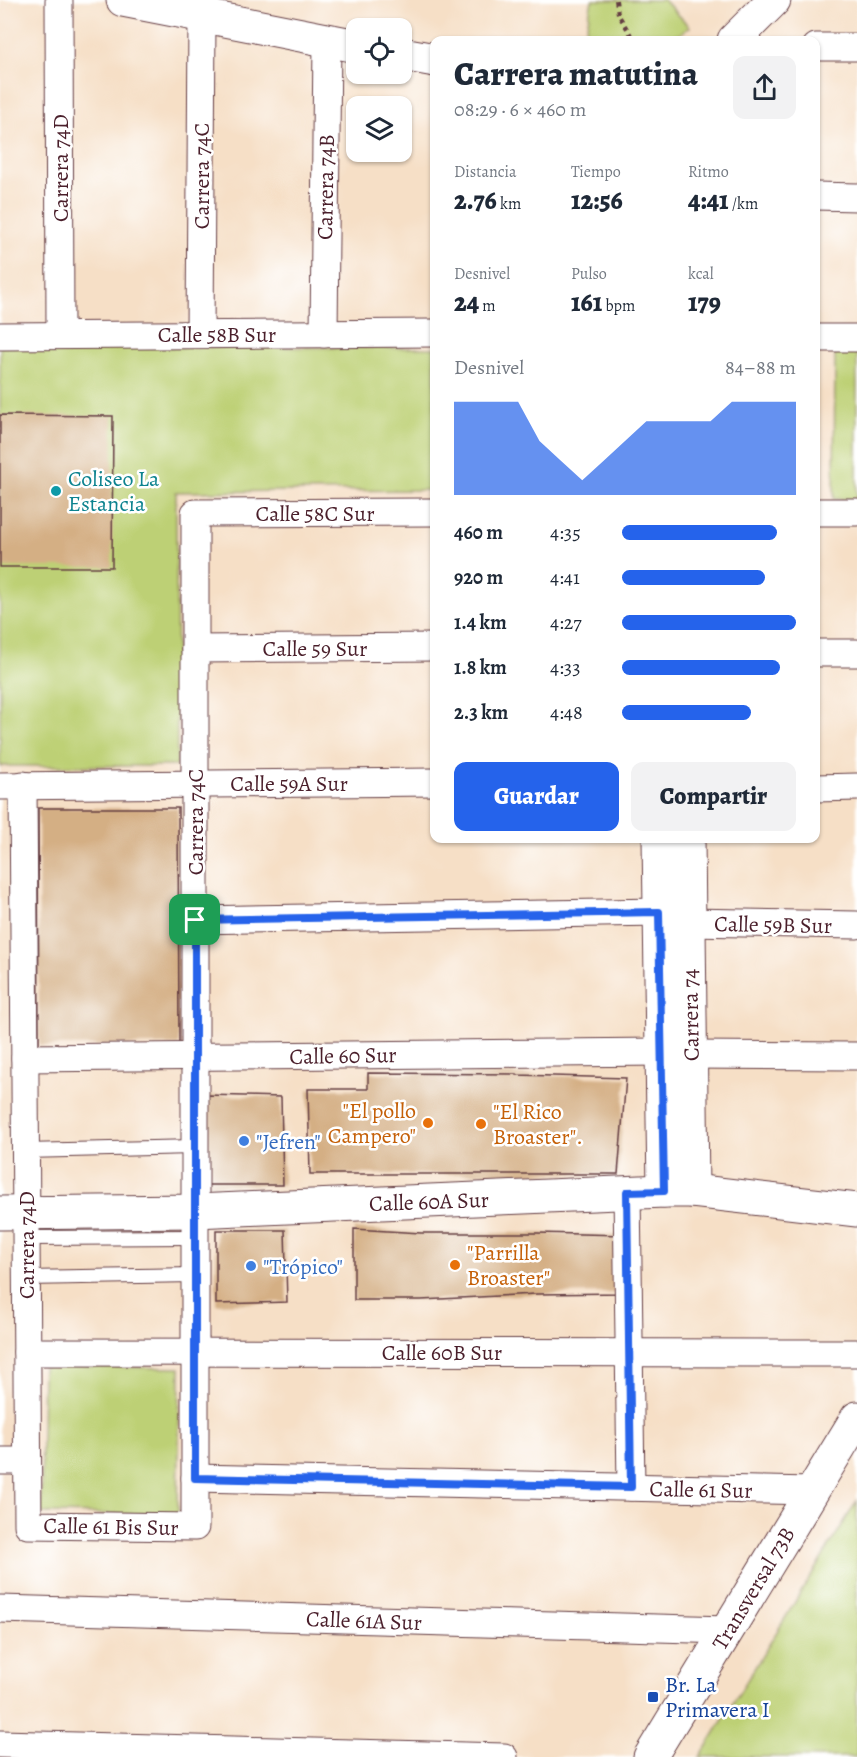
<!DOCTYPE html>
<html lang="es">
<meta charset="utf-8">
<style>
body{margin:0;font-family:Alegreya,serif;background:#f2f2f3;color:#1f2937;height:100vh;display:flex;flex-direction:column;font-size:22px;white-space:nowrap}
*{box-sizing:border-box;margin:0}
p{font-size:20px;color:#747a83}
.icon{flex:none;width:33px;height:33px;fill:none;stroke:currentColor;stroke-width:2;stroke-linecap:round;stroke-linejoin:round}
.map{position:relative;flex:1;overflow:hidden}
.sheet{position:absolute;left:430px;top:36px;width:390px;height:807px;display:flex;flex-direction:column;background:#fff;border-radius:12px;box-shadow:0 2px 4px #0004}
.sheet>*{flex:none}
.tools{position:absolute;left:346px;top:18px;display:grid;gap:12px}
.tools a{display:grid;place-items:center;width:66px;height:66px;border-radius:12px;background:#fff;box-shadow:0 2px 4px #0004;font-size:30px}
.pin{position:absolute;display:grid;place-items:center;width:51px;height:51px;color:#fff;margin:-26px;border-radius:12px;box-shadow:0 3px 9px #0006}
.round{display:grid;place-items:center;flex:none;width:63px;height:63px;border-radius:12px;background:#f2f2f3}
.summary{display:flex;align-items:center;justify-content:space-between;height:102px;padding:0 24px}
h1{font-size:33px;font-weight:800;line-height:45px}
.stats{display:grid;grid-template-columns:repeat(3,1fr);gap:9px;height:102px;padding:6px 24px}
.stats div{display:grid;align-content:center}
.stats b{font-size:26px;font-weight:800}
.stats small{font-size:16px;font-weight:400}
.stats p{font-size:16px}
.chart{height:168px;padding:12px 24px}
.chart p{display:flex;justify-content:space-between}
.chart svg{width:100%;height:108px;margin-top:6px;fill:#2563eb;opacity:.7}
.primary-button{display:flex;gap:12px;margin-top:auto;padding:12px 24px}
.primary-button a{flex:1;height:69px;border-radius:12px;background:#2563eb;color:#fff;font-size:24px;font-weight:800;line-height:69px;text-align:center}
.primary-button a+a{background:#f2f2f3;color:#1f2937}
ul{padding:0 24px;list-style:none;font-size:20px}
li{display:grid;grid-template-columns:96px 72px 1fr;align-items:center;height:45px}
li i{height:15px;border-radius:8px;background:#2563eb}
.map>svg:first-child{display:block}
</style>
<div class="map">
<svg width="857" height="1757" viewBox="0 0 857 1757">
<rect width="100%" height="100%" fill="#fff"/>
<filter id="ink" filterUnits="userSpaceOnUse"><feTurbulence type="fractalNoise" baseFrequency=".0167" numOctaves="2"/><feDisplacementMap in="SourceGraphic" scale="12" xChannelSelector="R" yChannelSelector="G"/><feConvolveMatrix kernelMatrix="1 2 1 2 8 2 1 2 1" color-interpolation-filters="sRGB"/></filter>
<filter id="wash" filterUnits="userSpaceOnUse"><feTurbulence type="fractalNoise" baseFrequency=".008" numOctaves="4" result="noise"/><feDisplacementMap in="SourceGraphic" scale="24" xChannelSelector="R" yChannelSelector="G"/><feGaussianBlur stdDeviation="1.35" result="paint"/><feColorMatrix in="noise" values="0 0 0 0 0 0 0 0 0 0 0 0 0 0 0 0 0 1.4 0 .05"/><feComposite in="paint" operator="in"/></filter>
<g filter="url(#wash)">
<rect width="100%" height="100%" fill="#f6dfc6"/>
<g fill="#bdd074" stroke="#847850" stroke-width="1.5">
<polygon points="592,0 664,0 690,27 671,40 584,40"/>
<polygon points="0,346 435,348 435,490 176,492 177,766 0,766"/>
<polygon points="835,351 857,351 857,499 834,499"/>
<polygon points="43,1366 180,1368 178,1515 41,1513"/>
<polygon points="857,1501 857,1757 700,1757"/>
</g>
<g id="blocks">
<g fill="#d4af84">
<polygon points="0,415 113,416 112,567 0,567"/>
<polygon points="38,808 178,808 179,1045 39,1046"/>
<polygon points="368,1073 517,1074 517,1075 626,1078 618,1174 310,1174 308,1089 368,1089"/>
<polygon points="207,1095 281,1097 283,1185 205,1185"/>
<polygon points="354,1229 421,1233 537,1233 625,1235 626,1293 536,1294 421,1300 354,1300"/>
<polygon points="216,1230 285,1230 287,1302 216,1304"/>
</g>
</g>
</g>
<g filter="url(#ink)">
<use href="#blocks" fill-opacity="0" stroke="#643c42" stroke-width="1.5"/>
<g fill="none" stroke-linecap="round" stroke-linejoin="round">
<defs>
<g id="service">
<polyline points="25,1151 195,1147"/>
<polyline points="26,1238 195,1237"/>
<polyline points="26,1278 195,1275"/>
</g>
<g id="minor">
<polyline points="59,0 60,335"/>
<polyline points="816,47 857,47"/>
<polyline points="816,196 857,197"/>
<polyline points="200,334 202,17"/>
<polyline points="324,334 327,41"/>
<polyline points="0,336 435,333"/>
<polyline points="816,338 857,338"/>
<polyline points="816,512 857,512"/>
<polyline points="195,649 435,647"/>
<polyline points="816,653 857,653"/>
<polyline points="23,785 28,1525 195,1527 195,513 435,512"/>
<polyline points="0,786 435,782"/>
<polyline points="816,788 857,787"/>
<polyline points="195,920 659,912"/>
<polyline points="689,922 857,925"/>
<polyline points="691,1055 857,1056"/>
<polyline points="25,1058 661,1052"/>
<polyline points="627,1192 631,1487"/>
<polyline points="27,1352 857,1353"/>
<polyline points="0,1461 27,1461"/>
<polyline points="195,1478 812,1491"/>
<polyline points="0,1609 727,1630"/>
<polyline points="0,1744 504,1757"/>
</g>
<g id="tertiary">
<polyline points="123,0 357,46"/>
<polyline points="734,40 774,0"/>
<polyline points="402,54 435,60"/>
<polyline points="659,838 664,1191"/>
<polyline points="688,838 692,1191"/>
<polyline points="0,1213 195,1211 664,1191 692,1191 857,1210"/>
<polyline points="650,1757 857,1418"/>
</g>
</defs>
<use href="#service" stroke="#643c42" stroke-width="16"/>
<use href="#minor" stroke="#643c42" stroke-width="29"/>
<use href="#tertiary" stroke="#643c42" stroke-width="35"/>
<polyline stroke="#643c42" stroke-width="4" stroke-dasharray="4.5 4.5" stroke-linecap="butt" points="616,0 618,14 634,40"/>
<use href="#service" stroke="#fff" stroke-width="14"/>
<use href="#minor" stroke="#fff" stroke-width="27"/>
<use href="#tertiary" stroke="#fff" stroke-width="33"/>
</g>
</g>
<g fill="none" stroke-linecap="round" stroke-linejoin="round" filter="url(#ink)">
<defs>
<polygon id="route" points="659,912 664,1191 627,1192 631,1487 195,1478 195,920"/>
</defs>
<use href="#route" stroke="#fff" stroke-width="12"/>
<use href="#route" stroke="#2563eb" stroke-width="8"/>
</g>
<circle fill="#0f9aa8" stroke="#fff" stroke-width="2" cx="56" cy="491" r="6"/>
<g fill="#e8710a" stroke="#fff" stroke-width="2">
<circle cx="428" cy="1123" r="6"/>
<circle cx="481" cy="1124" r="6"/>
<circle cx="455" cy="1265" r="6"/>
</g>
<g fill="#3f7fe0" stroke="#fff" stroke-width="2">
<circle cx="244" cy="1141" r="6"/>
<circle cx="251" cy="1266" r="6"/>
</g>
<rect fill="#1a4fb4" stroke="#fff" stroke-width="2" x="647" y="1691" width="12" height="12" rx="3"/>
<g text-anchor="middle" stroke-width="5" stroke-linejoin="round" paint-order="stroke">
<g font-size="22" fill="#4a1f2b" stroke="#fff">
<text transform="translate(60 168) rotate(-90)" y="8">Carrera 74D</text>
<text transform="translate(201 176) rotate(-90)" y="8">Carrera 74C</text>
<text transform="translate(325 187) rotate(-89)" y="8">Carrera 74B</text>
<text x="217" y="342">Calle 58B Sur</text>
<text x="315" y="521">Calle 58C Sur</text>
<text x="315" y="656">Calle 59 Sur</text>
<text x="289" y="791">Calle 59A Sur</text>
<text transform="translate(195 822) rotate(-90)" y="8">Carrera 74C</text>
<text transform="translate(773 924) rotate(1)" y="8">Calle 59B Sur</text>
<text transform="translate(690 1015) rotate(-91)" y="8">Carrera 74</text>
<text transform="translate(343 1055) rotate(-1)" y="8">Calle 60 Sur</text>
<text transform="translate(429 1201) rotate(-2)" y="8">Calle 60A Sur</text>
<text transform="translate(26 1245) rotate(-90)" y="8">Carrera 74D</text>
<text x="442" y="1360">Calle 60B Sur</text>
<text transform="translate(701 1489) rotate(1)" y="8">Calle 61 Sur</text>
<text transform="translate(111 1526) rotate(1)" y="8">Calle 61 Bis Sur</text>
<text transform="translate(753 1588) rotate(-59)" y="8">Transversal 73B</text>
<text transform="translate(364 1620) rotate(2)" y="8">Calle 61A Sur</text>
</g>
<g font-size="22" fill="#0d838f" stroke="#fff" text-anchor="start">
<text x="68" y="486">Coliseo La<tspan x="68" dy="25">Estancia</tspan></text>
</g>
<g font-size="22" fill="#c56008" stroke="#fff" text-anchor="start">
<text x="416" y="1118" text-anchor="end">"El pollo<tspan x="416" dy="25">Campero"</tspan></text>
<text x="493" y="1119">"El Rico<tspan x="493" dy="25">Broaster".</tspan></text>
<text x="467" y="1260">"Parrilla<tspan x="467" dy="25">Broaster"</tspan></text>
</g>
<g font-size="22" fill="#366cbe" stroke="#fff" text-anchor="start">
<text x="256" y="1149">"Jefren"</text>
<text x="263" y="1274">"Trópico"</text>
</g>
<g font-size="22" fill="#164399" stroke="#fff" text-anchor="start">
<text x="665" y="1692">Br. La<tspan x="665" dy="25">Primavera I</tspan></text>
</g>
</g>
</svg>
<div class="tools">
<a><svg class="icon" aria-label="locate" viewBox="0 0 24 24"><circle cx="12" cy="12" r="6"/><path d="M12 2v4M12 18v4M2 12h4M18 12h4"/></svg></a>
<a><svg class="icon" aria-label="layers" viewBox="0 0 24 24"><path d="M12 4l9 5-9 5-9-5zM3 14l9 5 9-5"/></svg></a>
</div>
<div class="pin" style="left:195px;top:920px;background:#1e9e55"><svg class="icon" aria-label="arrive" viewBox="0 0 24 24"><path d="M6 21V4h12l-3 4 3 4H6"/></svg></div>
<section class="sheet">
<div class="summary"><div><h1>Carrera matutina</h1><p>08:29 · 6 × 460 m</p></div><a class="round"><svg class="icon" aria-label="share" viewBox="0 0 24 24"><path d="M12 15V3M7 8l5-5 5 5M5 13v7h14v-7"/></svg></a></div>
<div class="stats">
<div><p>Distancia</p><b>2.76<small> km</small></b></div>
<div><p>Tiempo</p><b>12:56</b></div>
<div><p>Ritmo</p><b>4:41<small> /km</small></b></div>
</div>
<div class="stats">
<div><p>Desnivel</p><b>24<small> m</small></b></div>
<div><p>Pulso</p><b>161<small> bpm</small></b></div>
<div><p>kcal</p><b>179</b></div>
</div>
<div class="chart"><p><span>Desnivel</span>84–88 m</p>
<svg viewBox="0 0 160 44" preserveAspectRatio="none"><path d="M0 44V6L10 6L20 6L30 6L40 22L50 30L60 38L70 30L80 22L90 14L100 14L110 14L120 14L130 6L140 6L150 6L160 6V44z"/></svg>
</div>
<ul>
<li><b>460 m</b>4:35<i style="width:89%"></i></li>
<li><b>920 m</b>4:41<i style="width:82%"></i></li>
<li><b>1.4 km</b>4:27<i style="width:100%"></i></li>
<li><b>1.8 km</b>4:33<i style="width:91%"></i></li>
<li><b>2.3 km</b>4:48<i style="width:74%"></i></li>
</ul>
<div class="primary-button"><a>Guardar</a><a>Compartir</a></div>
</section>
</div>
